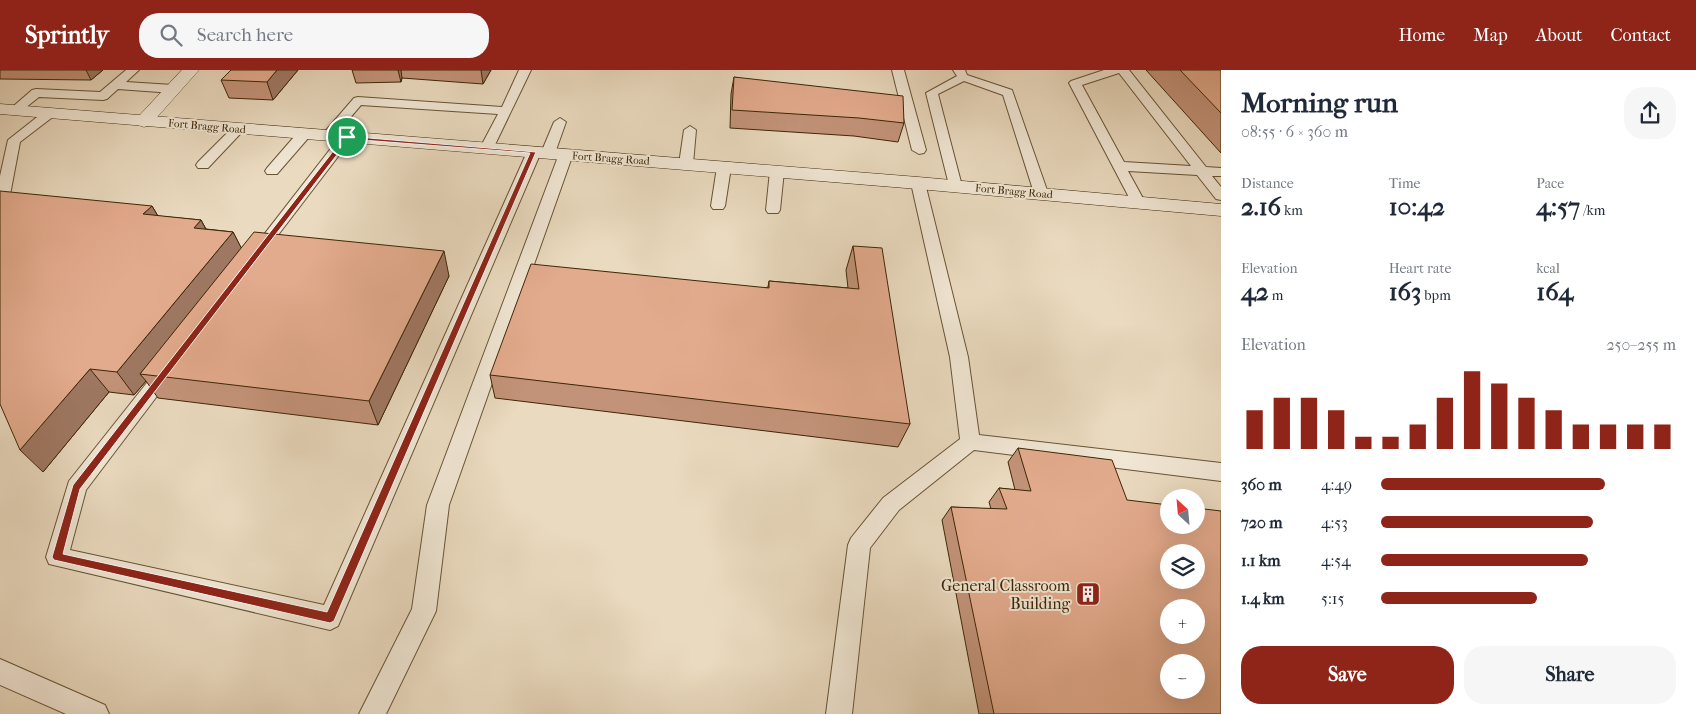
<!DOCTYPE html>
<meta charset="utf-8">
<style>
body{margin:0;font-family:"IM FELL French Canon",serif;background:#f6f6f7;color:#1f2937;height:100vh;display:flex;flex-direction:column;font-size:19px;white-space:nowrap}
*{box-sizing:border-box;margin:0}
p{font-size:16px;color:#747a83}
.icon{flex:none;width:28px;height:28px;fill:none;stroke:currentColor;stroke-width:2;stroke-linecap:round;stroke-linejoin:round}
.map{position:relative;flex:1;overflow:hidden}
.drawer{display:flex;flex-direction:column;background:#fff;width:475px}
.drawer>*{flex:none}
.needle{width:32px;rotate:334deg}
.controls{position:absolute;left:1160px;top:419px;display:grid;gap:10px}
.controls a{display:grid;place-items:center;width:45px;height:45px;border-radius:50%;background:#fff;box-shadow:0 5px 20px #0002;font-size:25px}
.pin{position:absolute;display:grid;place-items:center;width:42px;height:42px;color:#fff;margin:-21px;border:2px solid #fff;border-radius:50%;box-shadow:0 1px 5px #0007}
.round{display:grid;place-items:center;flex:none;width:52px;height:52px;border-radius:20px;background:#f6f6f7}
.overview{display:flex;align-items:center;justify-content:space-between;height:85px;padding:0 20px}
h1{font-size:28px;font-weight:700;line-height:38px}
.figures{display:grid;grid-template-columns:repeat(3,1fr);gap:8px;height:85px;padding:5px 20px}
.figures div{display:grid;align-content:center}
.figures b{font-size:25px;font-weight:700}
.figures small{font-size:14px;font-weight:400}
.figures p{font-size:14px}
.chart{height:140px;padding:10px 20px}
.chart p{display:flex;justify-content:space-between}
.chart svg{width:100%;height:90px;margin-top:5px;stroke:#8f2418;stroke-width:6}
.action{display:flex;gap:10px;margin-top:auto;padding:10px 20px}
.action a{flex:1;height:58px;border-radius:20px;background:#8f2418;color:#fff;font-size:20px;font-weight:700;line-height:58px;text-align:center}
.action a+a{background:#f6f6f7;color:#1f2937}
ul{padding:0 20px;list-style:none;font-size:16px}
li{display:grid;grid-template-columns:80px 60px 1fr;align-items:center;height:38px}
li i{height:12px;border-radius:6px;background:#8f2418}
header{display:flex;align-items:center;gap:30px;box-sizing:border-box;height:70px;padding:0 25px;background:#8f2418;color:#fff}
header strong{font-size:24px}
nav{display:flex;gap:28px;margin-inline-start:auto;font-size:18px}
.search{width:350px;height:45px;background:#f6f6f7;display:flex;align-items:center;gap:12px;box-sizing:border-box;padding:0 18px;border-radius:20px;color:#747a83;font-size:19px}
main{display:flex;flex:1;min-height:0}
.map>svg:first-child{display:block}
</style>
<header>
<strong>Sprintly</strong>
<div class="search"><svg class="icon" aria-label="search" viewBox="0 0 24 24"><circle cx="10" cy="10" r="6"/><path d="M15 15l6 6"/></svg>Search here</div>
<nav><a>Home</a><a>Map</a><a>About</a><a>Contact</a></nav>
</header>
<main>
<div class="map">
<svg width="1221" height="644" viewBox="0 0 1221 644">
<rect width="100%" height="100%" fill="#eadabf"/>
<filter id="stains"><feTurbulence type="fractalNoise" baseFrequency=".004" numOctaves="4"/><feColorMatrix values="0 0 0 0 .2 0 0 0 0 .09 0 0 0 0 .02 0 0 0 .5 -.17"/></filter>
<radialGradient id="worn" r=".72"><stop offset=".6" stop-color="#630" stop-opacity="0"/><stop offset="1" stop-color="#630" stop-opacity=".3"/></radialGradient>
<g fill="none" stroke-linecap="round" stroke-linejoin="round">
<defs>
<g id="lane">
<polygon points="126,0 139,0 126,12 173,15 179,19 173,23 118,19 107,29 103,30 39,27 19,43 15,44 9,40 32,20 36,19 100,22"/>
<polygon points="519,0 531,0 492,81 487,82 480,78 498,44 361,35 333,68 328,69 322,65 354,28 358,27 502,37"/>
<polygon points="892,0 904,0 926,80 924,83 919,84 912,80"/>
<polygon points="953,0 965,0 967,5 1012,20 1048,123 1046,126 1036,126 1034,123 1003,25 964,11 938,24 962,116 960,119 950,119 926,23 957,6"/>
<path d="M1104 0H1129L1206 97 1221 98V106H1212L1221 117V130L1216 129 1197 105 1128 101 1145 132 1143 135H1133L1069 13 1071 11ZM1119 3 1191 96 1124 92 1082 15Z"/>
<polygon points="50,39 56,43 54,46 20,72 10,125 8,128 0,129 0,106 8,70 46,40"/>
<polygon points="560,48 566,52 555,83 548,87 543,86 541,83 554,52"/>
<polygon points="239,54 245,58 243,61 208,98 198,98 196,95 198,92 235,55"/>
<polygon points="690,56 696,60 693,94 686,98 679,94 684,60"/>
<polygon points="305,59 311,63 310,66 277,104 267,104 265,101 267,98 300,60"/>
<polygon points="347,63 353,67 262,186 252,186 249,183 252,180 342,64"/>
<polygon points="534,78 541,82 338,556 330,560 49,494 46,487 69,411 161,295 167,293 173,295 176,300 173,305 86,420 70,480 324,535 527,82"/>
<polygon points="566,80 573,84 449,435 436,541 386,644 359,644 412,539 427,435 559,84"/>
<polygon points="724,93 731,97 725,136 723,139 713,139 711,136 717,97"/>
<polygon points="777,97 784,101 780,140 778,143 768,143 766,140 770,101"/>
<polygon points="918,109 925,113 968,287 979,365 1221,393 1221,411 974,380 899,440 870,478 852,644 826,644 848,475 851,468 883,428 960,369 950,287 911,113"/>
<polygon points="0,589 105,635 109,644 66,644 0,615"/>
</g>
<polygon id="street" points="182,0 199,0 150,55 144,57 138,55 135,51 138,47"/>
<polygon id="secondary" points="0,34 918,107 1221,134 1221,146 918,119 0,44"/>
</defs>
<use href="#lane" stroke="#685334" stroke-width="2"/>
<use href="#street" stroke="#685334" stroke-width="1"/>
<use href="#secondary" stroke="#3d2605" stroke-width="1"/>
<use href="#lane" fill="#f1e7d5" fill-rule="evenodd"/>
<use href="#street" fill="#f1e7d5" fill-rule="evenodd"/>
<use href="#secondary" fill="#f1e7d5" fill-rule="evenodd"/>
</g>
<g fill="#c39379" stroke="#3d2605">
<polygon points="0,0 103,0 91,10 0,9"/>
<polygon points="231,0 298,0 273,30 229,28 221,10"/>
<polygon points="352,0 491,0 483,14 402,8 401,12 356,13"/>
<polygon points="1146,0 1221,0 1221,83"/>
<polygon points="734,7 904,53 898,72 854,66 730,58 731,24"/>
<polygon points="152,136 158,146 201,150 206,159 233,162 241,178 449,206 378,355 158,328 146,311 134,325 109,322 43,402"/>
<polygon points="853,176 910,354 898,377 495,328 490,305 768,217 769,211 848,218 846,200"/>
<polygon points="1018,378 1127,430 1221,644 979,644 942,450 951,437 991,439 989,432 999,418 1015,420 1008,392"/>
</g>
<g fill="#9f7863" stroke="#3d2605">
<polygon points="86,0 103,0 91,10"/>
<polygon points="277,0 298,0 273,30 267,12"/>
<polygon points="398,0 401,0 402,8 401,12"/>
<polygon points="481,0 491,0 483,14"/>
<polygon points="152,136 165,158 143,144"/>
<polygon points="201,150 213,173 194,158"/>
<polygon points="233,162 245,185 140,304 146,311 134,325 117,302"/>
<polygon points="444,181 449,206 378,355 369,331"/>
<polygon points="90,299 109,322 43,402 20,380"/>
</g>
<g fill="#e3ab8d" stroke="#3d2605" fill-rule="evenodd">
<polygon points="231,0 277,0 267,12 221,10"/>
<polygon points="1180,0 1221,0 1221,43"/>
<polygon points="734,7 903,26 904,53 859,48 732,40"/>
<polygon points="0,121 152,136 143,144 201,150 194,158 233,162 117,302 90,299 20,380 0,334"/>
<polygon points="254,162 444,181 369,331 140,304"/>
<polygon points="853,176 882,178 910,354 490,305 531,194 769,218 769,211 859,219"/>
<path d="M1018 378 1112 390 1127 430 1169 435V455H1196V438L1221 441V644H994L951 437 1007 439 999 418 1031 421ZM1169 482H1196V510H1169ZM1169 538H1196V565H1169ZM1169 592H1196V620H1169Z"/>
</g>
<path fill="#8f2418" stroke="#fff" fill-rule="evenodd" d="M345 66 536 82 334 551 330 553 54 490 52 487 73 415ZM349 69 530 83 327 542 63 484 80 419Z"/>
<defs>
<symbol id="building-square" viewBox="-11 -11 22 22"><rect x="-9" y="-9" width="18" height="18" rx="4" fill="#8f2418" stroke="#f1e7d5"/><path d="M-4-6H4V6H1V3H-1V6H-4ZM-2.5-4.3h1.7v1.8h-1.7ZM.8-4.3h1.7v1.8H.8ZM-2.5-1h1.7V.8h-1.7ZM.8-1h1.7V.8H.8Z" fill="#fff"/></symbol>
</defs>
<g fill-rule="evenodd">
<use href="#building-square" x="1074" y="510" width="28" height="28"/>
</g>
<g text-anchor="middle" stroke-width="4" stroke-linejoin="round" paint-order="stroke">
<g font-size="11" fill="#3d2605" stroke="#f1e7d5">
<text transform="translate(207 56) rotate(5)" y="4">Fort Bragg Road</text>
<text transform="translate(611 88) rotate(4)" y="4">Fort Bragg Road</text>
<text transform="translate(1014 121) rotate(5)" y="4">Fort Bragg Road</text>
</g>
<g font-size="16" fill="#3d2605" stroke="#f1e7d5" text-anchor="end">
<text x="1070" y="521">General Classroom<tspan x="1070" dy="18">Building</tspan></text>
</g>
</g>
<rect width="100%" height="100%" filter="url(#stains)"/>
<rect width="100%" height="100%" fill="url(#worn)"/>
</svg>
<div class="controls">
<a><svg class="needle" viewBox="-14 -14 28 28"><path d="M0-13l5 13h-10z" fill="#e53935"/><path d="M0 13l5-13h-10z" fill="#747a83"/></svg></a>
<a><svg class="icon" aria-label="layers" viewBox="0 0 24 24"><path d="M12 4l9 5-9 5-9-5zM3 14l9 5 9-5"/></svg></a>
<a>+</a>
<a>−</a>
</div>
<div class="pin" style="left:347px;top:67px;background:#1e9e55"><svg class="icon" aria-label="arrive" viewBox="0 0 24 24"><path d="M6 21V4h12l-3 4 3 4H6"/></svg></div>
</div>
<section class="drawer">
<div class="overview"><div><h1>Morning run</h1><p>08:55 · 6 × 360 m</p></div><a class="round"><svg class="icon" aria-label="share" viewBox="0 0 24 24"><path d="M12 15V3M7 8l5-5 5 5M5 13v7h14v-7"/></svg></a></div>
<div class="figures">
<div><p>Distance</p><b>2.16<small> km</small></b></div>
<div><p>Time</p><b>10:42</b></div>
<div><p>Pace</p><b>4:57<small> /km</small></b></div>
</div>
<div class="figures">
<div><p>Elevation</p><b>42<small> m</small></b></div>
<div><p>Heart rate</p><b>163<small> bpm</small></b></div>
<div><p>kcal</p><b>164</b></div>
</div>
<div class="chart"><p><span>Elevation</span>250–255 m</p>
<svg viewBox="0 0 160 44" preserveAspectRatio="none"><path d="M5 44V25M15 44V19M25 44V19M35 44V25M45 44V38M55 44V38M65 44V32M75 44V19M85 44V6M95 44V12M105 44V19M115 44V25M125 44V32M135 44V32M145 44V32M155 44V32"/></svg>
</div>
<ul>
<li><b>360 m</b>4:49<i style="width:76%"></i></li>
<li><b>720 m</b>4:53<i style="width:72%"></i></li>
<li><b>1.1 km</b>4:54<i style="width:70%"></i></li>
<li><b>1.4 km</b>5:15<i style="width:53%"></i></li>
</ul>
<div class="action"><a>Save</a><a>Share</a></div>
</section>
</main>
